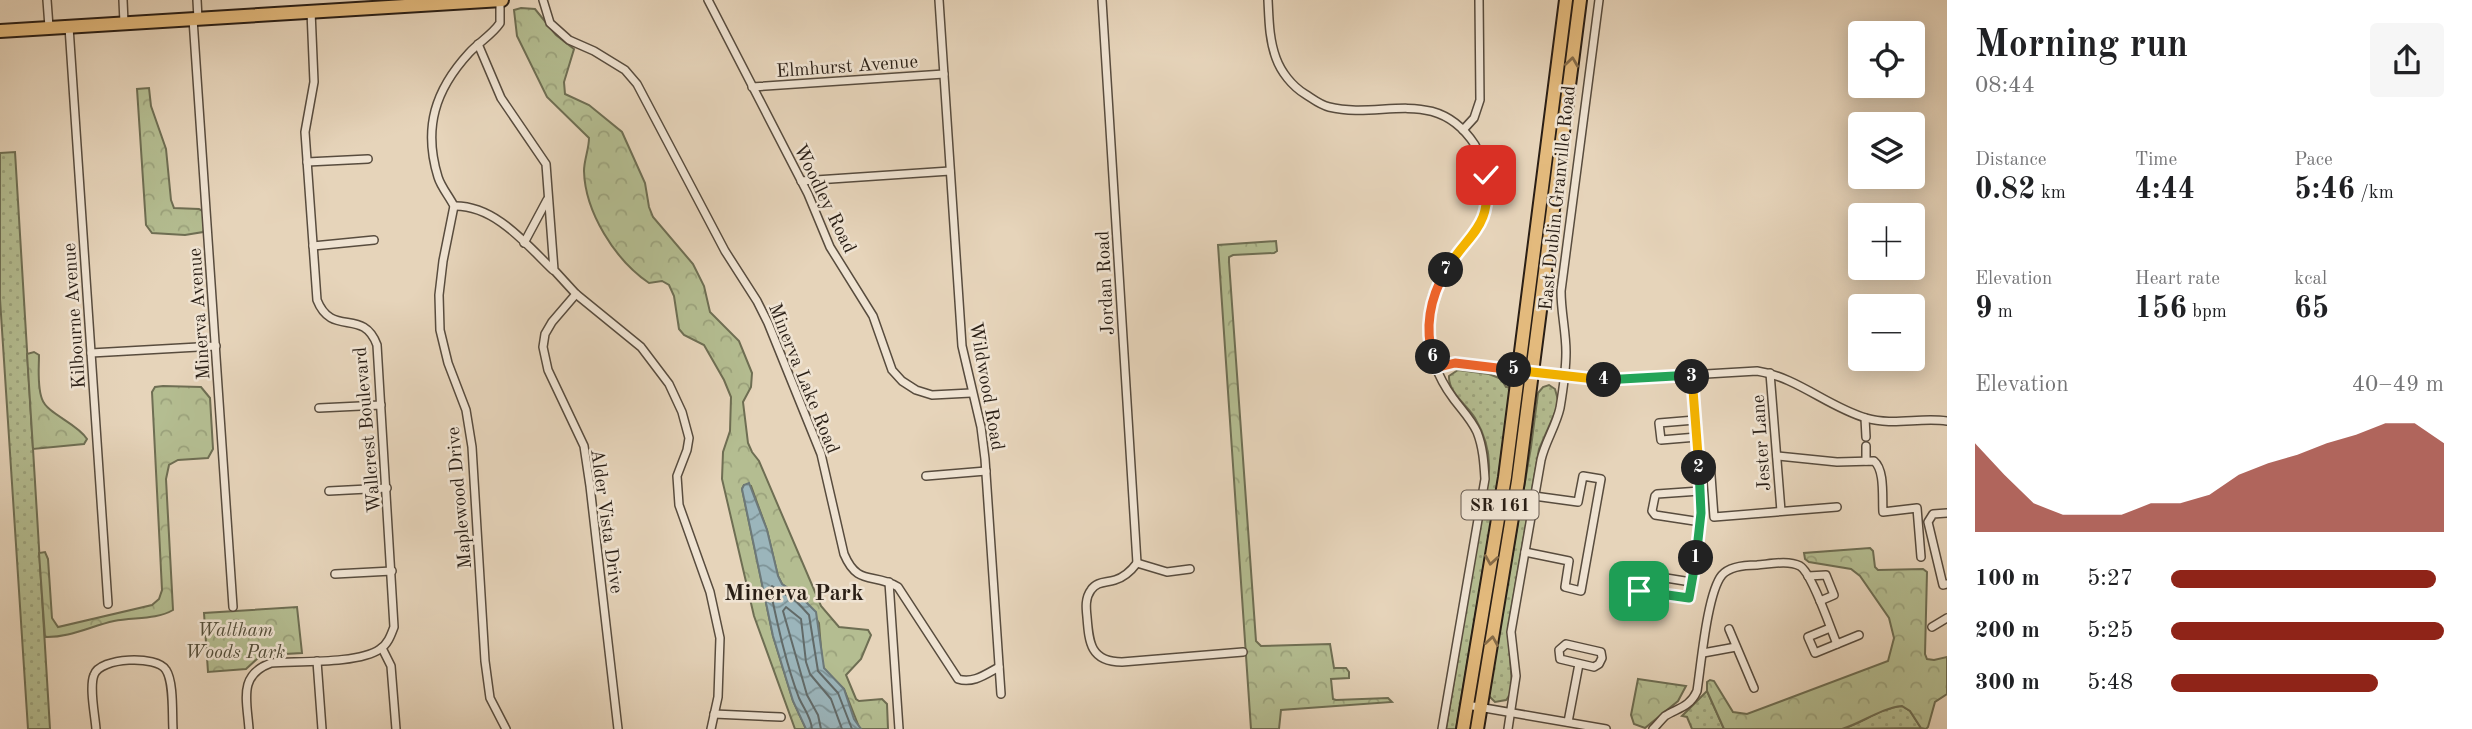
<!DOCTYPE html>
<meta charset="utf-8">
<style>
body{margin:0;font-family:"Old Standard TT",serif;background:#f6f6f6;color:#202124;height:100vh;display:flex;flex-direction:column;font-size:26px;white-space:nowrap}
*{box-sizing:border-box;margin:0}
p{font-size:23px;color:#757577}
.icon{flex:none;width:38px;height:38px;fill:none;stroke:currentColor;stroke-width:2;stroke-linecap:round;stroke-linejoin:round}
.map{position:relative;flex:1;overflow:hidden}
.details{display:flex;flex-direction:column;background:#fff;width:525px}
.details>*{flex:none}
.buttons{position:absolute;left:1848px;top:21px;display:grid;gap:14px}
.buttons a{display:grid;place-items:center;width:77px;height:77px;border-radius:7px;background:#fff;box-shadow:0 4px 18px #0003;font-size:35px}
.pin{position:absolute;display:grid;place-items:center;width:60px;height:60px;color:#fff;margin:-30px;border-radius:14px;box-shadow:0 4px 10px #0006}
.km{position:absolute;width:35px;height:35px;margin:-18px;border-radius:50%;background:#222;color:#fff;font-size:19px;line-height:35px;text-align:center}
.round{display:grid;place-items:center;flex:none;width:74px;height:74px;border-radius:7px;background:#f6f6f6}
.summary{display:flex;align-items:center;justify-content:space-between;height:119px;padding:0 28px}
h1{font-size:38px;font-weight:700;line-height:52px}
.figures{display:grid;grid-template-columns:repeat(3,1fr);gap:10px;height:119px;padding:7px 28px}
.figures div{display:grid;align-content:center}
.figures b{font-size:30px;font-weight:700}
.figures small{font-size:19px;font-weight:400}
.figures p{font-size:19px}
.chart{height:196px;padding:14px 28px}
.chart p{display:flex;justify-content:space-between}
.chart svg{width:100%;height:126px;margin-top:7px;fill:#8f2418;opacity:.7}
ul{padding:0 28px;list-style:none;font-size:23px}
li{display:grid;grid-template-columns:112px 84px 1fr;align-items:center;height:52px}
li i{height:18px;border-radius:9px;background:#8f2418}
main{display:flex;flex:1;min-height:0}
.map>svg:first-child{display:block}
</style>
<main>
<div class="map">
<svg width="1947" height="729" viewBox="0 0 1947 729">
<defs>
<pattern id="grass-dots" width="8" height="8" patternUnits="userSpaceOnUse" patternTransform="scale(1.75)"><rect width="8" height="8" fill="#b4bd91"/><path d="M2 2h.1M6 6h.1" fill="none" stroke="#9ba27c" stroke-width="1.8" stroke-linecap="round"/></pattern>
<pattern id="forest-crowns" width="20" height="18" patternUnits="userSpaceOnUse" patternTransform="scale(1.75)"><rect width="20" height="18" fill="#b4bd91"/><path d="M2 6a3 3 0 1 1 6 0M12 15a3 3 0 1 1 6 0" fill="none" stroke="#9ba27c"/></pattern>
<pattern id="water-waves" width="16" height="10" patternUnits="userSpaceOnUse" patternTransform="scale(1.75)"><rect width="16" height="10" fill="#9bb5bb"/><path d="M0 5q4-4 8 0t8 0" fill="none" stroke="#7e9397"/></pattern>
</defs>
<rect width="100%" height="100%" fill="#e6d4ba"/>
<filter id="stains"><feTurbulence type="fractalNoise" baseFrequency=".00286" numOctaves="4"/><feColorMatrix values="0 0 0 0 .2 0 0 0 0 .09 0 0 0 0 .02 0 0 0 .5 -.17"/></filter>
<radialGradient id="worn" r=".72"><stop offset=".6" stop-color="#630" stop-opacity="0"/><stop offset="1" stop-color="#630" stop-opacity=".3"/></radialGradient>
<g fill="url(#grass-dots)" stroke="#6e6e53" stroke-width="2">
<polygon points="15,152 50,729 28,729 0,299 0,153"/>
<path d="M1458 370 1489 374 1504 380 1503 382 1506 387H1510V392L1497 487 1456 729H1446L1489 471C1490 452 1485 435 1475 418 1467 405 1448 392 1449 376Z"/>
<polygon points="1549,385 1555,389 1558,400 1557,408 1539,449 1508,628 1512,685 1510,695 1506,700 1495,702 1489,696 1489,690 1531,447 1538,393 1543,387"/>
<polygon points="1520,405 1511,498 1477,691 1475,692"/>
<polygon points="1707,691 1724,729 1692,729 1687,717 1682,716"/>
<path d="M1902 706 1910 711 1921 728 1842 729C1862 723 1881 708 1902 706Z"/>
</g>
<g fill="url(#forest-crowns)" stroke="#6e6e53" stroke-width="2">
<path d="M521 8 535 9 556 35 574 49 564 82 565 94 589 105 622 132 645 183 649 207 653 217 693 264 704 286 710 312 739 341 752 373 751 387 743 402 748 443 752 452 759 461 821 606 839 627 868 630 871 635 861 659 846 675 856 699 859 701 882 699 887 704 888 729H861L859 727 844 689 824 669 822 661 819 623 801 597 782 584 778 576 767 530 751 486 744 485 742 489 773 636 793 701 806 729H795L754 616 722 479 723 452 730 431 731 397 724 380 704 345 684 335 679 329 674 296 669 285 662 281 649 283C615 260 585 212 584 171 584 160 589 149 589 138L547 97 517 36 514 10Z"/>
<polygon points="149,88 151,106 166,149 171,200 174,208 199,209 204,212 207,224 203,232 185,235 152,233 146,225 137,89"/>
<polygon points="1276,241 1277,251 1274,253 1233,255 1229,257 1229,262 1256,641 1261,646 1330,644 1334,668 1346,668 1349,672 1349,678 1331,679 1333,699 1336,700 1388,698 1392,702 1281,710 1279,729 1251,729 1218,245"/>
<path d="M34 352 39 355C39 368 37 386 42 399 47 414 77 423 87 439L84 444 33 449 27 354Z"/>
<path d="M163 386 201 387 210 398 213 449 208 458 178 460 169 465 166 479 173 610C156 620 134 617 114 621 91 626 69 638 45 637L39 553 45 552 48 559 52 618 58 627 152 605 159 599 162 590 152 392 155 387Z"/>
<path d="M1870 548 1873 551 1875 567 1878 570 1923 569 1927 572 1925 654 1927 659 1934 660 1947 657V694L1935 702 1928 727 1926 729 1921 728 1910 711 1902 706C1881 708 1862 723 1842 729H1724L1707 691V682L1710 680 1714 681 1733 712 1747 714 1888 661 1894 638 1889 618 1860 576 1851 569 1809 562 1805 559 1804 553Z"/>
<polygon points="297,607 302,653 267,655 257,659 246,669 208,672 204,613"/>
<polygon points="1638,679 1686,686 1678,701 1645,728 1634,724 1631,715"/>
</g>
<polygon fill="url(#water-waves)" stroke="#6d7979" stroke-width="2" points="749,483 767,530 778,576 782,584 801,597 816,612 824,668 844,689 854,719 861,729 806,729 793,701 773,636 742,489 744,485"/>
<g fill="none" stroke-linecap="round" stroke-linejoin="round">
<g stroke="#626a68" stroke-width="2">
<path d="M812 729C811 717 804 709 799 698 786 664 778 626 770 589L772 586 797 602 809 615 818 671 838 693 852 729"/>
<polyline points="821,729 818,715 807,695 783,611 786,607 801,619 806,662 810,674 831,699 842,729"/>
</g>
<defs>
<g id="street">
<polyline points="47,0 49,27"/>
<polyline points="123,0 124,23"/>
<polyline points="197,0 198,19"/>
<path d="M500 0V23C492 35 479 42 469 53 435 90 423 128 438 177 441 187 449 196 454 206L443 261 439 295 440 330 448 363 466 410 472 447 485 661 490 698 506 729"/>
<path d="M543 0 550 23 569 40 594 51 625 70 637 84 725 251 757 301 768 323 821 454 844 554C858 587 873 572 898 587L958 679C973 684 986 674 999 667"/>
<polyline points="708,0 808,194 830,247 873,316 892,370 902,381 916,390 932,395 971,393"/>
<polyline points="939,0 962,346 981,427 985,459 1001,694"/>
<polyline points="1102,0 1137,563"/>
<path d="M1268 0C1269 19 1269 39 1276 58 1281 72 1292 86 1305 94 1313 99 1320 105 1329 107 1382 120 1436 85 1475 145 1481 155 1485 169 1487 180 1494 240 1438 255 1430 308 1425 341 1433 371 1453 398 1461 409 1471 419 1477 432 1483 447 1484 463 1485 479L1442 729"/>
<polyline points="193,19 233,607"/>
<polyline points="69,27 108,604"/>
<polyline points="478,44 501,98 546,164 554,270 576,294 641,347 669,384 682,412 689,438 687,450 677,476 679,505 710,592 720,638 718,697 711,729"/>
<polyline points="752,87 944,74"/>
<polyline points="1463,130 1474,118 1480,100 1479,0"/>
<polyline points="307,162 368,159"/>
<polyline points="801,181 950,171"/>
<path d="M454 206C495 205 526 244 553 270"/>
<polyline points="524,243 547,200"/>
<polyline points="313,246 374,240"/>
<polyline points="576,294 552,322 545,334 543,347 548,370 584,446 590,486 618,729"/>
<polyline points="91,353 216,346"/>
<path d="M1435 368 1456 363 1604 380 1757 371C1797 377 1828 407 1866 418 1893 426 1920 417 1947 421"/>
<polyline points="1770,373 1781,511"/>
<polyline points="319,408 381,405"/>
<polyline points="1865,418 1866,437"/>
<polyline points="1695,420 1659,423 1661,440 1697,437"/>
<path d="M1777 456 1837 462 1874 461C1885 470 1882 497 1883 512L1917 508 1921 557"/>
<polyline points="1866,461 1866,446"/>
<polyline points="1710,462 1714,517 1837,507"/>
<polyline points="926,476 986,471"/>
<polyline points="329,491 387,488"/>
<polyline points="1700,491 1657,494 1655,496 1652,511 1655,515 1701,522"/>
<polyline points="1947,513 1933,514 1928,522 1943,585 1947,584"/>
<polyline points="1525,552 1569,561 1565,587 1581,591 1601,479 1583,476 1578,502 1534,496"/>
<path d="M1137 563C1131 571 1125 577 1115 580 1106 583 1097 581 1091 590 1085 598 1086 608 1087 617 1089 642 1090 662 1122 662L1243 652"/>
<polyline points="1137,563 1167,572 1190,569"/>
<polyline points="335,574 392,571"/>
<polyline points="1808,576 1826,575 1834,595 1820,601"/>
<polyline points="889,582 899,729"/>
<path d="M1691 582 1641 574 1639 591 1689 598C1694 570 1701 540 1701 512 1701 466 1695 420 1692 375"/>
<polyline points="1932,627 1947,618"/>
<polyline points="1830,628 1808,637 1815,653 1859,635"/>
<polyline points="1729,629 1754,688"/>
<polygon points="1566,644 1601,652 1602,658 1599,664 1594,667 1560,659 1559,650"/>
<polyline points="382,648 391,666 396,729"/>
<polyline points="1703,653 1736,647"/>
<polyline points="317,661 322,729"/>
<polyline points="1467,705 1606,729"/>
<polyline points="714,714 781,717"/>
<polyline points="1568,722 1579,664"/>
<path d="M96 729C95 715 89 687 94 675 100 657 157 655 166 670 174 682 172 714 173 729"/>
<path d="M249 729C247 700 238 675 271 663 298 661 359 664 380 649 388 644 391 635 394 627L377 345C363 307 332 338 317 300L305 132 314 82 311 11"/>
<path d="M1508 729 1516 676 1511 632 1541 460C1545 442 1556 426 1560 408 1563 390 1566 370 1566 352 1566 332 1561 312 1561 291L1599 0"/>
<path d="M1653 729C1657 725 1661 720 1665 716 1678 708 1690 707 1697 691 1701 666 1707 593 1722 575 1730 566 1746 565 1757 565 1770 564 1788 560 1800 566 1812 573 1831 630 1837 644"/>
</g>
<g id="primary">
<polyline points="0,31 502,0"/>
<polyline points="1463,729 1505,477 1566,0"/>
<polyline points="1477,729 1518,481 1580,0"/>
</g>
</defs>
<use href="#street" stroke="#584c3e" stroke-width="10"/>
<use href="#primary" stroke="#291e15" stroke-width="16"/>
<use href="#street" stroke="#efe3d2" stroke-width="7"/>
<use href="#primary" stroke="#e3ba7d" stroke-width="12"/>
</g>
<defs><path id="oneway-chevron" d="M-2-3.5L2.5 0L-2 3.5" fill="none" stroke-width="1.6" stroke-linecap="round" stroke-linejoin="round" transform="scale(1.75)"/></defs>
<g stroke="#866c49">
<use href="#oneway-chevron" transform="translate(1572 62) rotate(-82)"/>
<use href="#oneway-chevron" transform="translate(1491 560) rotate(99)"/>
<use href="#oneway-chevron" transform="translate(1492 641) rotate(-81)"/>
</g>
<g fill="none" stroke-linecap="round" stroke-linejoin="round">
<defs>
<polyline id="split-1" points="1639,591 1689,598 1696,558"/>
<polyline id="split-2" points="1696,558 1701,513 1699,468"/>
<polyline id="split-3" points="1692,377 1699,468"/>
<polyline id="split-4" points="1604,380 1692,375 1692,377"/>
<polyline id="split-5" points="1514,370 1604,380"/>
<polyline id="split-6" points="1433,357 1435,368 1455,363 1514,370"/>
<path id="split-7" d="M1433 357C1424 326 1430 298 1446 270"/>
<path id="split-8" d="M1446 270C1470 231 1492 229 1486 175"/>
</defs>
<use href="#split-1" stroke="#fff" stroke-width="14"/>
<use href="#split-2" stroke="#fff" stroke-width="14"/>
<use href="#split-3" stroke="#fff" stroke-width="14"/>
<use href="#split-4" stroke="#fff" stroke-width="14"/>
<use href="#split-5" stroke="#fff" stroke-width="14"/>
<use href="#split-6" stroke="#fff" stroke-width="14"/>
<use href="#split-7" stroke="#fff" stroke-width="14"/>
<use href="#split-8" stroke="#fff" stroke-width="14"/>
<use href="#split-1" stroke="#22a559" stroke-width="9"/>
<use href="#split-2" stroke="#22a559" stroke-width="9"/>
<use href="#split-3" stroke="#f5b400" stroke-width="9"/>
<use href="#split-4" stroke="#22a559" stroke-width="9"/>
<use href="#split-5" stroke="#f5b400" stroke-width="9"/>
<use href="#split-6" stroke="#f0652b" stroke-width="9"/>
<use href="#split-7" stroke="#f0652b" stroke-width="9"/>
<use href="#split-8" stroke="#f5b400" stroke-width="9"/>
</g>
<g text-anchor="middle" stroke-width="5" stroke-linejoin="round" paint-order="stroke">
<rect fill="#efe3d2" stroke="#64594e" stroke-width="2" x="1461.5" y="490.5" width="77" height="29" rx="5"/>
<g font-size="18" font-weight="bold" fill="#291e15">
<text x="1500" y="511">SR 161</text>
</g>
<g font-size="19" fill="#291e15" stroke="#efe3d2">
<text transform="translate(847 65) rotate(-4)" y="7">Elmhurst Avenue</text>
<text transform="translate(826 198) rotate(64)" y="7">Woodley Road</text>
<text transform="translate(1556 198) rotate(-84)" y="7">East Dublin Granville Road</text>
<text transform="translate(1104 283) rotate(-93)" y="7">Jordan Road</text>
<text transform="translate(198 314) rotate(-94)" y="7">Minerva Avenue</text>
<text transform="translate(73 316) rotate(-94)" y="7">Kilbourne Avenue</text>
<text transform="translate(805 378) rotate(68)" y="7">Minerva Lake Road</text>
<text transform="translate(988 386) rotate(80)" y="7">Wildwood Road</text>
<text transform="translate(366 430) rotate(-95)" y="7">Wallcrest Boulevard</text>
<text transform="translate(1760 443) rotate(-94)" y="7">Jester Lane</text>
<text transform="translate(458 498) rotate(-95)" y="7">Maplewood Drive</text>
<text transform="translate(608 521) rotate(82)" y="7">Alder Vista Drive</text>
</g>
<g font-size="19" font-style="italic" fill="#534e3a" stroke="#efe3d2">
<text x="235" y="636">Waltham<tspan x="235" dy="22">Woods Park</tspan></text>
</g>
<g font-size="23" font-weight="bold" fill="#291e15" stroke="#efe3d2">
<text x="794" y="600">Minerva Park</text>
</g>
</g>
<rect width="100%" height="100%" filter="url(#stains)"/>
<rect width="100%" height="100%" fill="url(#worn)"/>
</svg>
<div class="buttons">
<a><svg class="icon" aria-label="locate" viewBox="0 0 24 24"><circle cx="12" cy="12" r="6"/><path d="M12 2v4M12 18v4M2 12h4M18 12h4"/></svg></a>
<a><svg class="icon" aria-label="layers" viewBox="0 0 24 24"><path d="M12 4l9 5-9 5-9-5zM3 14l9 5 9-5"/></svg></a>
<a>+</a>
<a>−</a>
</div>
<div class="pin" style="left:1639px;top:591px;background:#1e9e55"><svg class="icon" aria-label="arrive" viewBox="0 0 24 24"><path d="M6 21V4h12l-3 4 3 4H6"/></svg></div>
<div class="pin" style="left:1486px;top:175px;background:#d93025"><svg class="icon" aria-label="check" viewBox="0 0 24 24"><path d="M5 12l5 5 9-10"/></svg></div>
<b class="km" style="left:1696px;top:558px">1</b>
<b class="km" style="left:1699px;top:468px">2</b>
<b class="km" style="left:1692px;top:377px">3</b>
<b class="km" style="left:1604px;top:380px">4</b>
<b class="km" style="left:1514px;top:370px">5</b>
<b class="km" style="left:1433px;top:357px">6</b>
<b class="km" style="left:1446px;top:270px">7</b>
</div>
<section class="details">
<div class="summary"><div><h1>Morning run</h1><p>08:44</p></div><a class="round"><svg class="icon" aria-label="share" viewBox="0 0 24 24"><path d="M12 15V3M7 8l5-5 5 5M5 13v7h14v-7"/></svg></a></div>
<div class="figures">
<div><p>Distance</p><b>0.82<small> km</small></b></div>
<div><p>Time</p><b>4:44</b></div>
<div><p>Pace</p><b>5:46<small> /km</small></b></div>
</div>
<div class="figures">
<div><p>Elevation</p><b>9<small> m</small></b></div>
<div><p>Heart rate</p><b>156<small> bpm</small></b></div>
<div><p>kcal</p><b>65</b></div>
</div>
<div class="chart"><p><span>Elevation</span>40–49 m</p>
<svg viewBox="0 0 160 44" preserveAspectRatio="none"><path d="M0 44V13L10 24L20 34L30 38L40 38L50 38L60 34L70 34L80 31L90 24L100 20L110 17L120 13L130 10L140 6L150 6L160 13V44z"/></svg>
</div>
<ul>
<li><b>100 m</b>5:27<i style="width:97%"></i></li>
<li><b>200 m</b>5:25<i style="width:100%"></i></li>
<li><b>300 m</b>5:48<i style="width:76%"></i></li>
</ul>
</section>
</main>
